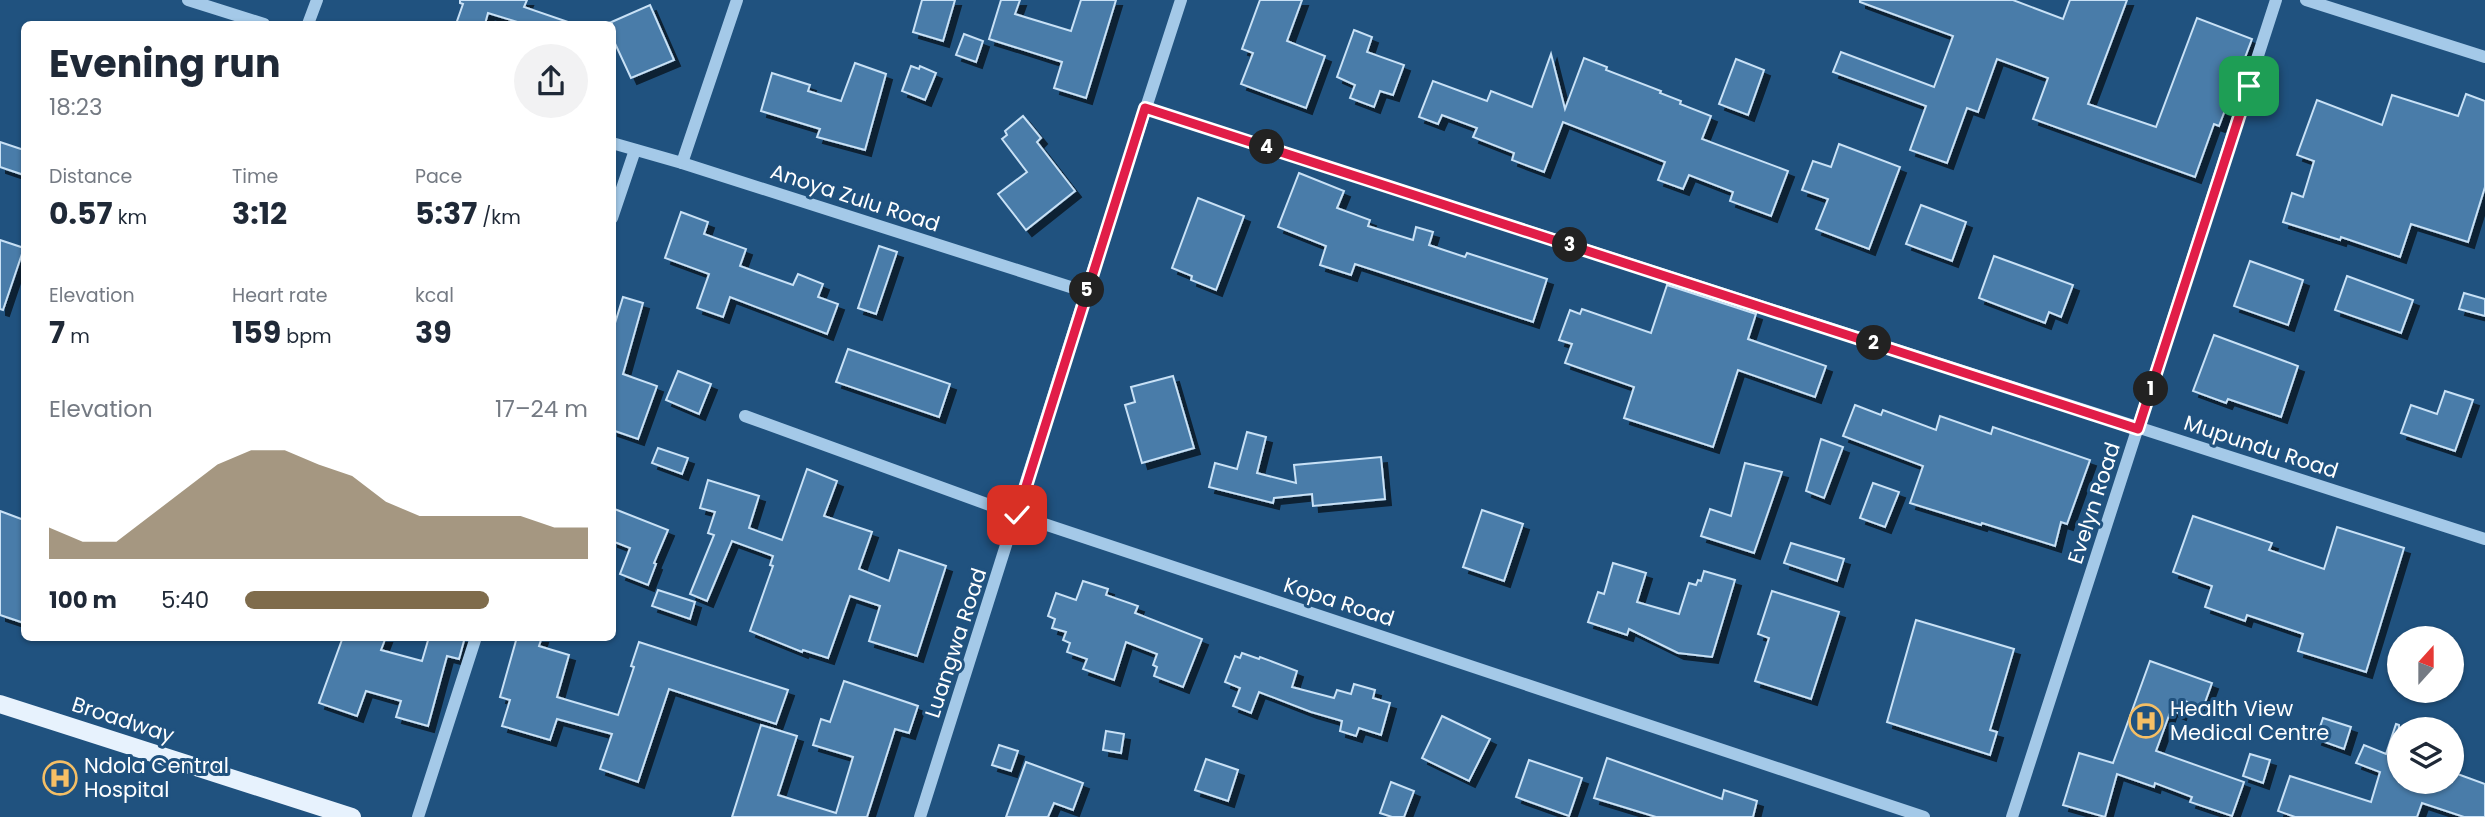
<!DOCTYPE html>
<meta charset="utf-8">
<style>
body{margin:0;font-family:Poppins,sans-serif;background:#f2f2f3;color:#1f2937;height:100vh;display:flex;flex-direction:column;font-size:26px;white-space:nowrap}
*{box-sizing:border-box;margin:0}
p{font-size:23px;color:#747a83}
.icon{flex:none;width:38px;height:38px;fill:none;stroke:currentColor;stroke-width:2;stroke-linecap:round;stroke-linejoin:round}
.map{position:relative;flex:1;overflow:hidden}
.panel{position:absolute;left:21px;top:21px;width:595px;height:620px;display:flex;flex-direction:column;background:#fff;border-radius:10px;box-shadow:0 2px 5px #0004}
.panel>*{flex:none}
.needle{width:46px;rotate:21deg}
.controls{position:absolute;left:2387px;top:626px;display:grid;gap:14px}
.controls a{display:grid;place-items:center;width:77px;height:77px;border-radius:50%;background:#fff;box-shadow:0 2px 5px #0004;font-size:35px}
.pin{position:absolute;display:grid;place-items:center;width:60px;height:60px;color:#fff;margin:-30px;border-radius:14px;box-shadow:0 4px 10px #0006}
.km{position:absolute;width:35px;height:35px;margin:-18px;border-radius:50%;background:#222;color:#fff;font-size:19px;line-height:35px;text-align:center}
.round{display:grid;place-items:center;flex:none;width:74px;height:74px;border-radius:37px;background:#f2f2f3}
.headline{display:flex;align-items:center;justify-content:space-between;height:119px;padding:0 28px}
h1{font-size:38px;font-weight:700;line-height:52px}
.metrics{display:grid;grid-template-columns:repeat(3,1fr);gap:10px;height:119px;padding:7px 28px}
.metrics div{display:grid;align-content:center}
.metrics b{font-size:30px;font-weight:700}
.metrics small{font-size:19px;font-weight:400}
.metrics p{font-size:19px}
.chart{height:196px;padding:14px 28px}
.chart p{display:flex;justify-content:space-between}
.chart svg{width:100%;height:126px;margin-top:7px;fill:#7f6c4c;opacity:.7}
ul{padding:0 28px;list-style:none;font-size:23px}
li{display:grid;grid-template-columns:112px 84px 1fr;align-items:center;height:52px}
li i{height:18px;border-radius:9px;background:#7f6c4c}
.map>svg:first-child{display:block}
</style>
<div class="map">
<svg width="2485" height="817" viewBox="0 0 2485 817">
<defs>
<filter id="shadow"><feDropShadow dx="6" dy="6" stdDeviation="0" flood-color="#0009"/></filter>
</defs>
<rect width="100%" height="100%" fill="#20527f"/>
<g fill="#487ca9" stroke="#c8e1f6" stroke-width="2" filter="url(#shadow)">
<polygon points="460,0 527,0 524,7 568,22 568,24 524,24 488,13 485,24 456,24 463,4 460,3"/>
<polygon points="922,0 955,0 943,41 913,32"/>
<polygon points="1001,0 1020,0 1015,14 1071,31 1081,0 1116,0 1086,98 1054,88 1062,62 989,39"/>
<polygon points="1260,0 1302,0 1287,41 1325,56 1306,108 1241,84 1253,53 1242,49"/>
<polygon points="1860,0 2013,0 2063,19 2070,0 2127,0 2088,104 2156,127 2197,18 2252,39 2219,126 2214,124 2195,177 2033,119 2048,78 1997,59 1978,112 1967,108 1947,163 1910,150 1926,106 1833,72 1841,52 1934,87 1953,36 1860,2"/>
<polygon points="650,5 674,60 631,78 612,37 612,24 607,24"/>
<polygon points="1354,30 1372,37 1367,52 1404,65 1393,95 1380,91 1374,107 1350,98 1355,85 1337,77"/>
<polygon points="964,34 983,41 976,62 956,55"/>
<polygon points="1551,54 1565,109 1584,58 1607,67 1606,70 1661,91 1660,93 1681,101 1680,104 1711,116 1702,139 1788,171 1771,216 1730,201 1733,192 1689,175 1683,189 1658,180 1665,162 1563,122 1544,172 1512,160 1514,153 1473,137 1477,128 1442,115 1438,124 1419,117 1433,81 1487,101 1491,91 1532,107"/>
<polygon points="1736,59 1764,70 1748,115 1719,104"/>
<polygon points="855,63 886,74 865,150 817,137 820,129 761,111 772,73 810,85 808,91 841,101"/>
<polygon points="911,66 919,69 920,66 936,73 925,100 902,91"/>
<polygon points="2466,94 2485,101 2485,187 2468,242 2411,224 2400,257 2341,237 2340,240 2283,222 2292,193 2303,197 2314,161 2297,155 2317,100 2382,125 2392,95 2458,116"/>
<polygon points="1023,116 1041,138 1037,142 1075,191 1026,230 998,194 1027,172 1002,139 1007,135 1005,131"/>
<polygon points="0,142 24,150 24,175 0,167"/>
<polygon points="1839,144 1900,167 1869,249 1816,229 1828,199 1802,190 1813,161 1831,167"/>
<polygon points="1299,173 1344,191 1337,208 1370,220 1368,226 1413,240 1416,227 1433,232 1429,245 1465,257 1467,253 1547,279 1533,322 1355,264 1351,275 1320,265 1326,246 1278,227"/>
<polygon points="1198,198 1244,216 1216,290 1191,280 1192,276 1172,268"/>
<polygon points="1921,205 1966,222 1952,261 1906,244"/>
<polygon points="681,212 708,222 704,234 746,249 740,266 793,285 798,274 823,284 818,297 838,304 827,334 730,297 723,317 697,308 709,274 665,258"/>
<polygon points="0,240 24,248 3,310 0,309"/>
<polygon points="879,246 897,252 876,314 858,308"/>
<polygon points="1994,256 2073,285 2061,317 2049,312 2045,323 1979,298"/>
<polygon points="2250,261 2303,280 2288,325 2234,306"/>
<polygon points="2347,276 2413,300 2401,333 2335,310"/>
<polygon points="1667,285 1756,314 1748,339 1826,366 1815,397 1738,370 1713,447 1624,418 1634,387 1565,363 1572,344 1559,340 1570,310 1580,314 1582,309 1651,333"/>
<polygon points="2464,293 2485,299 2485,316 2459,309"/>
<polygon points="623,297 643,303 623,374 657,386 638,439 612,430 612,333"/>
<polygon points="2214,335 2298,366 2281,417 2228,399 2226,403 2193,391"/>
<polygon points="848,349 950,384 939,417 836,382"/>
<polygon points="678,371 711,384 699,414 666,400"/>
<polygon points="1173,376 1194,448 1142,463 1125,405 1135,402 1131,387"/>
<polygon points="2445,391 2473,400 2455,451 2401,433 2411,405 2437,414"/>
<polygon points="1855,405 1881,415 1883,410 1936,430 1940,416 1991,434 1993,427 2090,460 2067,524 2061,522 2055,546 1982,523 1981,525 1910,503 1923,466 1843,436"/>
<polygon points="1247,432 1266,437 1257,473 1296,483 1294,465 1381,457 1385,499 1313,506 1312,494 1274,498 1273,503 1209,487 1215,463 1237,469"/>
<polygon points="1821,439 1843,447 1824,498 1806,491"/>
<polygon points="658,448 688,458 682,474 652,463"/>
<polygon points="1745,463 1782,472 1754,553 1701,536 1710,509 1731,516"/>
<polygon points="807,469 837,481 824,516 872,532 859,569 889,581 899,550 946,566 917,656 869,641 880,606 850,596 828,658 803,650 802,652 750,631 773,566 770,565 773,556 732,541 707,601 690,594 714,535 708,533 715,512 700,508 708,480 759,496 749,528 782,540"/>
<polygon points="1873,483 1899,492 1885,527 1860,518"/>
<polygon points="612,508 668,530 654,563 656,564 648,585 620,574 630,548 612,541"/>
<polygon points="1482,510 1523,524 1504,581 1463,567"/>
<polygon points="0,511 24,520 24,623 0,615"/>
<polygon points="2193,516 2272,543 2269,550 2324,569 2337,527 2404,548 2366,672 2298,651 2303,634 2247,615 2245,621 2205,607 2212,586 2173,572"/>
<polygon points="1791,543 1844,559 1837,581 1784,563"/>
<polygon points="1613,563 1646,573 1637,602 1679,614 1689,583 1696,585 1698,580 1701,581 1704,571 1735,580 1712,657 1678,653 1629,629 1627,635 1588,622 1598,592 1604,594"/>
<polygon points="1083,581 1108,589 1106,595 1138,606 1135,613 1202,639 1183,687 1154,676 1157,667 1153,665 1157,654 1126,642 1114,680 1083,669 1087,659 1067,652 1070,643 1063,640 1066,632 1052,628 1055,619 1048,616 1056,593 1076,600"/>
<polygon points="658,590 695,602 690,619 652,606"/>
<polygon points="1772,591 1839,612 1811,699 1755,681 1769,638 1758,634"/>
<polygon points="1916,620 2014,649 1990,730 1997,732 1990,755 1887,722"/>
<polygon points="343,637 386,637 381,650 422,661 429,637 465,637 459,659 447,656 428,726 396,717 401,701 366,691 357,716 319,703"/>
<polygon points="517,637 542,637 539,646 569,655 557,697 618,715 634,667 631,666 639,642 788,690 776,724 669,689 638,782 600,769 612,734 557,719 550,740 502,726 510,700 500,697"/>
<polygon points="1242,653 1259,659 1260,657 1297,671 1292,687 1334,698 1337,690 1351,694 1354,684 1375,690 1373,698 1390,703 1381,735 1359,728 1356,736 1340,731 1342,721 1311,712 1259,692 1251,713 1233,706 1240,688 1225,682 1235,656 1240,658"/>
<polygon points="2150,661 2212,683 2203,708 2185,701 2180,714 2171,710 2156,751 2244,782 2232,816 2190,802 2192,797 2155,783 2154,787 2117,774 2105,817 2063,805 2079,753 2113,763"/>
<polygon points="844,681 918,706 909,733 895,729 867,817 732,817 761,725 797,736 778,795 836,813 853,757 813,745 821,719 830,722"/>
<polygon points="1442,716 1490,739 1469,781 1422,758"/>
<polygon points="2323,718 2351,727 2344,749 2316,739"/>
<polygon points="2396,724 2399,725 2399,782 2452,782 2452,772 2485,784 2485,817 2464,817 2422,803 2417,817 2295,817 2278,811 2290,776 2371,802 2380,772 2356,763 2364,745 2386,754"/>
<polygon points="1106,731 1124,734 1121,753 1103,750"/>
<polygon points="999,745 1018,751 1011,771 992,765"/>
<polygon points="2250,754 2270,760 2263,783 2243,776"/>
<polygon points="1607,758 1722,799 1724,790 1757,801 1753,817 1656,817 1594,798"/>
<polygon points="1206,759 1238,770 1228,801 1195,790"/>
<polygon points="1529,760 1582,778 1569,816 1516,797"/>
<polygon points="1026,762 1083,783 1073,810 1054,803 1048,817 1006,817"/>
<polygon points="1391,782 1414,791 1404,817 1392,817 1380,813"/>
</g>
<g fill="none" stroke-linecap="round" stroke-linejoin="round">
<g stroke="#a4c9e8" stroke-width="12">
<polyline points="188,0 264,24"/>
<polyline points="2306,0 2485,57"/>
<polyline points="308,24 317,0"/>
<polyline points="1145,108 2485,539"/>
<polyline points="612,143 682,163 1086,292"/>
<polyline points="682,163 737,0"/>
<polyline points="612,218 635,150"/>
<polyline points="745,416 1017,515 1924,817"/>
<polyline points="418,817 476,637"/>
<polyline points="920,817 1086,292 1181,0"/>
<polyline points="2012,817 2276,0"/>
</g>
<polyline stroke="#e7f2fd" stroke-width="18" points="0,704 352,817"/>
</g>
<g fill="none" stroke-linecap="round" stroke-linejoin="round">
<defs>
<polyline id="route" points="1017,515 1145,108 2138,429 2249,86"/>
</defs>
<use href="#route" stroke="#fff" stroke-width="14"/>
<use href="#route" stroke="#e11d48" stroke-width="9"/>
</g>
<defs>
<symbol id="hospital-ring" viewBox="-11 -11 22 22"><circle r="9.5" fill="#20527f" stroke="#f5bf65" stroke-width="1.5"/><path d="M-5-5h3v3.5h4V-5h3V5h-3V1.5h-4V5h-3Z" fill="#f5bf65"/></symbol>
</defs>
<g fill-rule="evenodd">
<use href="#hospital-ring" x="2127" y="702" width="38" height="38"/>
<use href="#hospital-ring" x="41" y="759" width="38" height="38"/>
</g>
<g text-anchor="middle" stroke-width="6" stroke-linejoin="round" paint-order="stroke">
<g font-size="21" fill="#fff" stroke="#20527f">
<text transform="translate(855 198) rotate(18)" y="7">Anoya Zulu Road</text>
<text transform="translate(2261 447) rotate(18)" y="7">Mupundu Road</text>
<text transform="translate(2094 503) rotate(-72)" y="7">Evelyn Road</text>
<text transform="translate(1339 602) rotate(18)" y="7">Kopa Road</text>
<text transform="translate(956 643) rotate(-72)" y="7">Luangwa Road</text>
<text transform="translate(123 720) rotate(18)" y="7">Broadway</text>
</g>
<g font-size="21" fill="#fff" stroke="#20527f" text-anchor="start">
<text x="2170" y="716">Health View<tspan x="2170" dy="24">Medical Centre</tspan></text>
<text x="84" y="773">Ndola Central<tspan x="84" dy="24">Hospital</tspan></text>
</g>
</g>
</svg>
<div class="controls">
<a><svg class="needle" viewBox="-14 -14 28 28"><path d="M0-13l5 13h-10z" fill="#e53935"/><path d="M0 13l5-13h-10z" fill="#747a83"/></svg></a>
<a><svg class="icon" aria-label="layers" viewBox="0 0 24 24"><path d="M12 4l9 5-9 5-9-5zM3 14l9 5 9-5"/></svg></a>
</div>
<div class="pin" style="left:2249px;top:86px;background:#1e9e55"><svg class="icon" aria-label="arrive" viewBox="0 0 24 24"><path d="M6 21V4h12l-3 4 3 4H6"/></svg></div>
<div class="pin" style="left:1017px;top:515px;background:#d93025"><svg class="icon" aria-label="check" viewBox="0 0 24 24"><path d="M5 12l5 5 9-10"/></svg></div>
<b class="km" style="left:2151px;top:389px">1</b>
<b class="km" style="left:1874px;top:343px">2</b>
<b class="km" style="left:1570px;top:245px">3</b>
<b class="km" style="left:1267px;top:147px">4</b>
<b class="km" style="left:1087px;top:290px">5</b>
<section class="panel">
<div class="headline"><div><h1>Evening run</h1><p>18:23</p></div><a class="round"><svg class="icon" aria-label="share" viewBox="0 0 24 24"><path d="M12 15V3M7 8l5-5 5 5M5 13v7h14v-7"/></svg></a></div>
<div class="metrics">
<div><p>Distance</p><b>0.57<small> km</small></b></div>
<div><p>Time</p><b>3:12</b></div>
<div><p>Pace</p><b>5:37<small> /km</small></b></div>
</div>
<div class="metrics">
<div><p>Elevation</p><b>7<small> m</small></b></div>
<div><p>Heart rate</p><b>159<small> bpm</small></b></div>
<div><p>kcal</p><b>39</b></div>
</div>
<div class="chart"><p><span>Elevation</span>17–24 m</p>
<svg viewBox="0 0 160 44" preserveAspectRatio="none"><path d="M0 44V33L10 38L20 38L30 29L40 20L50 11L60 6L70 6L80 11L90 15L100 24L110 29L120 29L130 29L140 29L150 33L160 33V44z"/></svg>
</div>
<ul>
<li><b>100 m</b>5:40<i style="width:71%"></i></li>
</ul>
</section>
</div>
